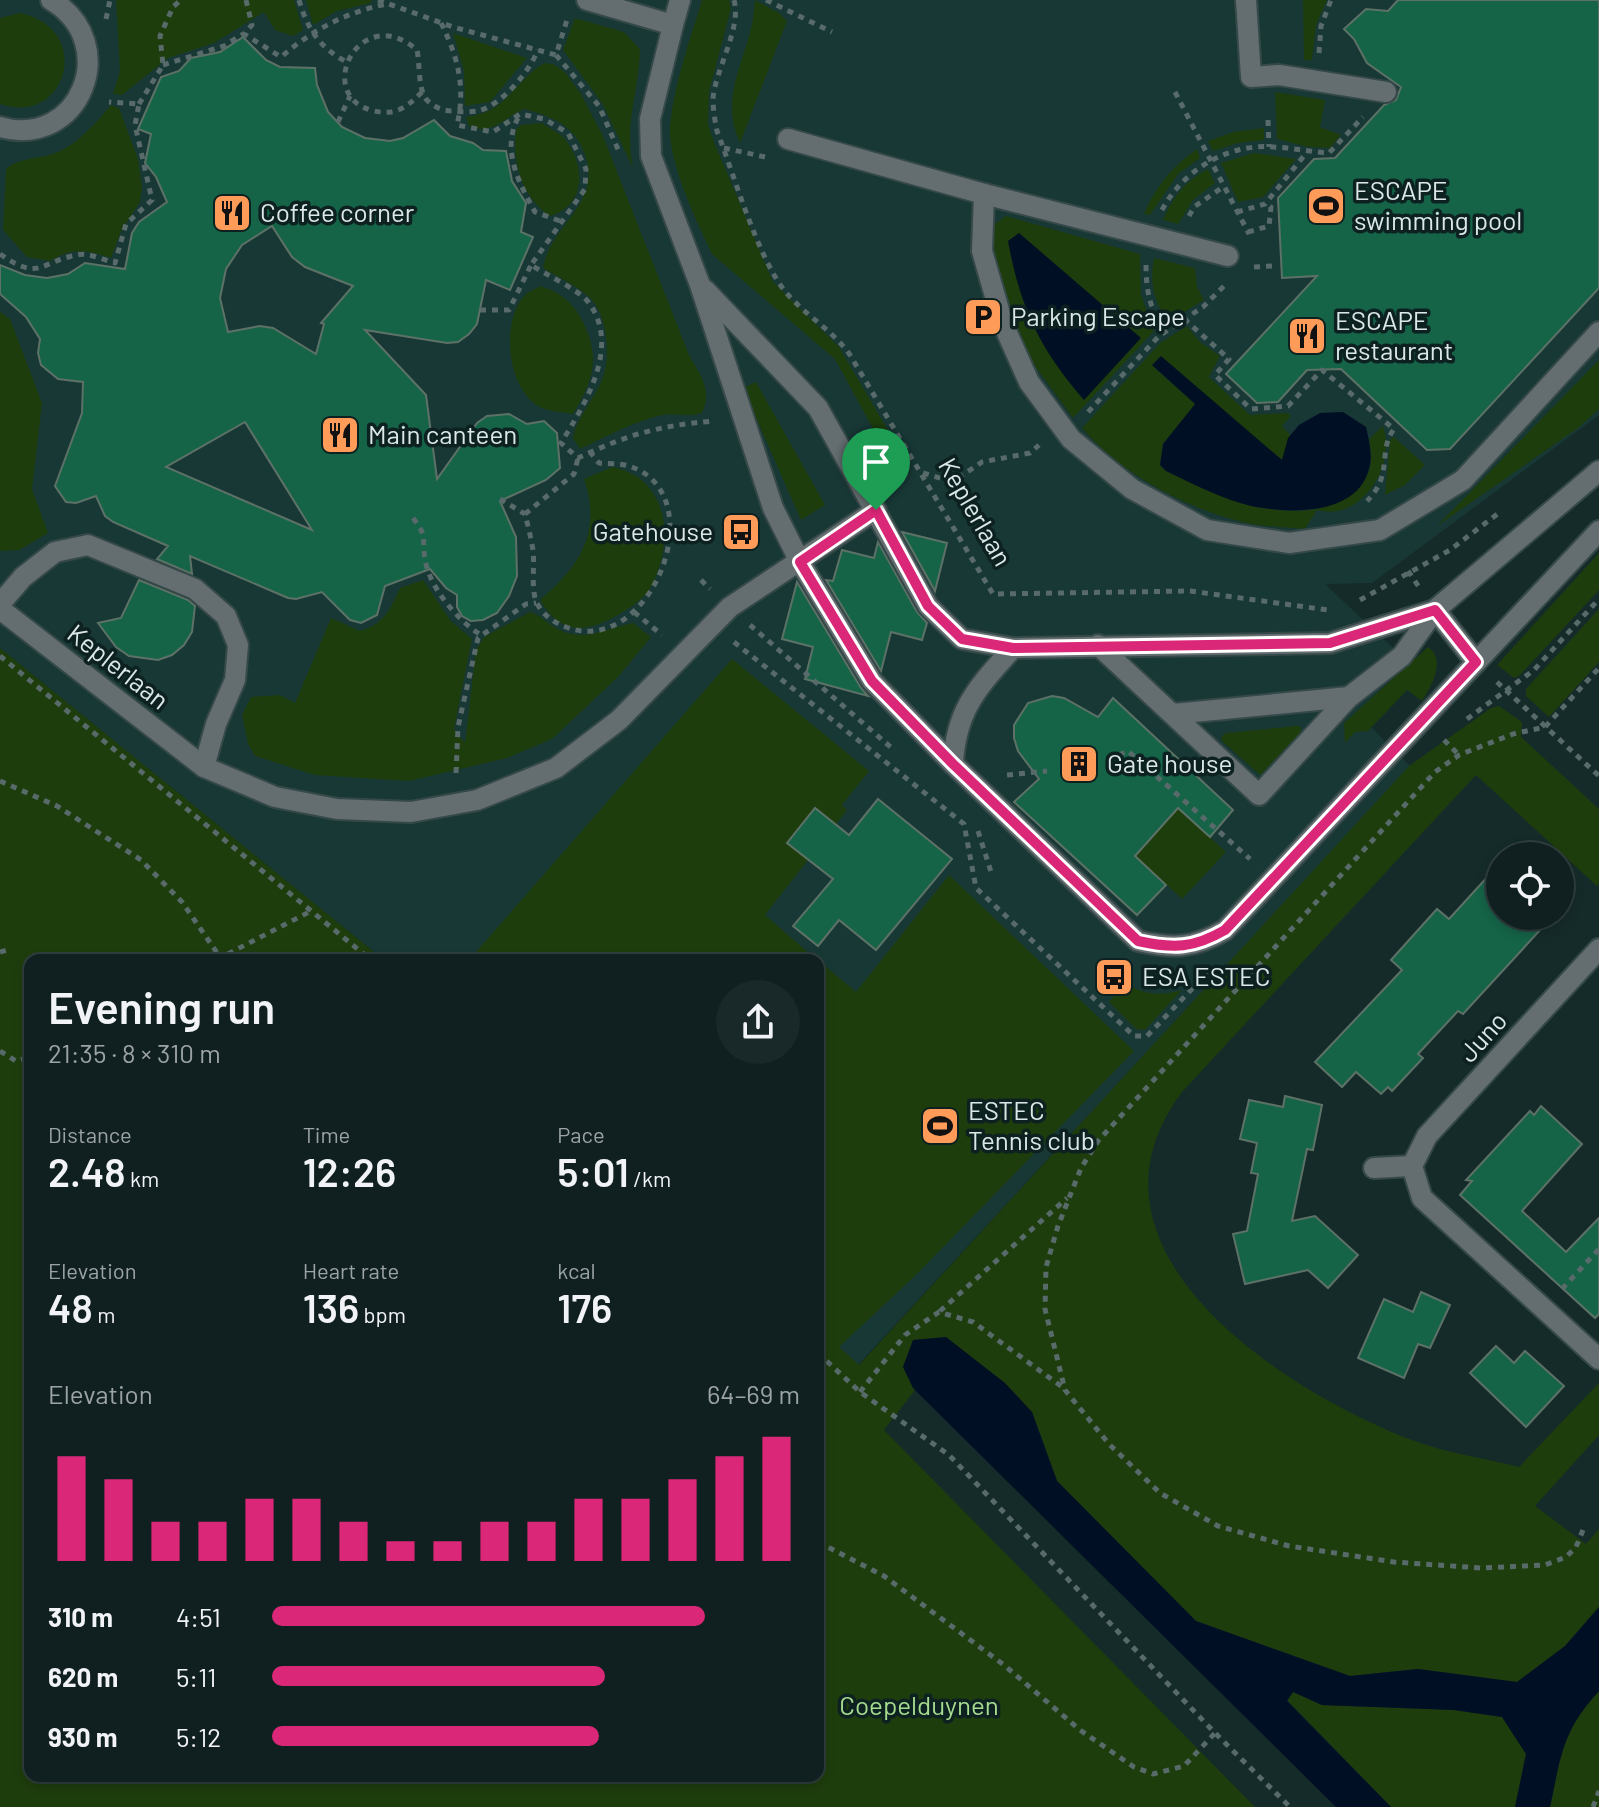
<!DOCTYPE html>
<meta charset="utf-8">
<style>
body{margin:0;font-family:Barlow,sans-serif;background:#192829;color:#f1f3f6;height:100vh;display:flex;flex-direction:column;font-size:30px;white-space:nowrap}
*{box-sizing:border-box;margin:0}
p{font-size:26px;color:#9ca3a5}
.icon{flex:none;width:44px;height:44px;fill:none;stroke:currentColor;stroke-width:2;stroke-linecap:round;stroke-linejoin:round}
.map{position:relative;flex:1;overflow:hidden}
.panel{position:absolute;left:24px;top:954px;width:800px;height:828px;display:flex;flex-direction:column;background:#102020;border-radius:16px;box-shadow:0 4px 12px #0003,0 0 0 2px #303e3e}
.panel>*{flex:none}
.tools{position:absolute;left:1486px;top:842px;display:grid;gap:16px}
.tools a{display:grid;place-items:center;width:88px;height:88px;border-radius:50%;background:#102020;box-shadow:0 4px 12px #0003,0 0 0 2px #303e3e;font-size:40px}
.pin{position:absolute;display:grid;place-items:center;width:68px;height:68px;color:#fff;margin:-82px -34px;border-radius:50% 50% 50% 0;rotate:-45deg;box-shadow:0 0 8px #0007}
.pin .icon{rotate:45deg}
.round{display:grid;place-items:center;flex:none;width:84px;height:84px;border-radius:42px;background:#192829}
.head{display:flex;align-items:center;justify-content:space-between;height:136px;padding:0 24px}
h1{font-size:44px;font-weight:600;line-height:60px}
.stats{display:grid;grid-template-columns:repeat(3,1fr);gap:12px;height:136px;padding:8px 24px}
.stats div{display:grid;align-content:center}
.stats b{font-size:40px;font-weight:600}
.stats small{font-size:22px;font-weight:400}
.stats p{font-size:22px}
.chart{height:224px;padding:16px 24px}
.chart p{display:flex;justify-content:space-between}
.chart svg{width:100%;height:144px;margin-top:8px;stroke:#db2777;stroke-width:6}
ul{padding:0 24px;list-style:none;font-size:26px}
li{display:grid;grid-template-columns:128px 96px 1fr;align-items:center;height:60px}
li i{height:20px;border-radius:10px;background:#db2777}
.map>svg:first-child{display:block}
</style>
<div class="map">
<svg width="1599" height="1807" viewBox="0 0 1599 1807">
<rect width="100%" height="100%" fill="#152b2a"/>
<polygon fill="#183836" points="0,0 1599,0 1599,415 1372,583 1325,584 1408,662 1358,714 1410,766 858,1365 818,1329 818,960 384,960 0,648"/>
<g fill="#1e3d0d">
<polygon points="116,0 294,0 303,30 293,36 275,30 264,12 214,43 168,58 122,95 113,94 120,71"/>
<polygon points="306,0 372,0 371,3 337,11 313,25"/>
<path d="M702 0H729L731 8 709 92 708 125 714 142 773 282 839 347 906 461 895 469 835 359 712 254C697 223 667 160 670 125 674 83 690 40 702 0Z"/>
<path d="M755 0 779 13 787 21 740 143C719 98 745 63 753 19 754 12 754 5 755 0Z"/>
<polygon points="1303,0 1327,0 1316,25 1312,60 1304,60"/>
<path d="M20 13C94 28 68 127 0 104V18Z"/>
<path d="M575 18 624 32 640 49C639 95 624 119 633 168L602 103 563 50Z"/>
<polygon points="453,33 527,58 490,102 465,106 464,71"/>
<path d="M544 63 553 64 565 72 581 94 603 136 689 355C700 375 713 390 702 413 688 418 673 412 658 416 631 423 605 437 580 449L573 438C577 416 595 399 603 377 611 355 607 315 590 298 578 286 557 277 543 268 551 222 606 203 583 150 572 123 549 116 524 109 504 118 492 136 469 126L466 117C508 112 512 83 544 63Z"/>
<polygon points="1275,92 1325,100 1320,127 1341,135 1330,148 1308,147 1277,139"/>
<path d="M111 105 119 108 138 159 142 187 140 202 122 229 111 258C86 250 73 247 50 261L27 257 3 230 6 169C18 158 37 159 53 154 76 146 96 123 111 105Z"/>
<path d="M542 123C549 128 558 132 564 138 586 164 587 206 550 216 521 196 512 163 516 129L521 125Z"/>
<polygon points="1264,128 1264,140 1238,143 1213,151 1208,141 1233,132"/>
<path d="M1197 149 1200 158 1178 174 1150 215 1144 214C1156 186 1172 167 1197 149Z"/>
<polygon points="1254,153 1296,159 1263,197 1238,202 1221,163"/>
<path d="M1208 169 1215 183 1193 200 1178 224 1163 220C1173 197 1185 181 1208 169Z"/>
<polygon points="1006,216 1140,254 1141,295 1154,331 1073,418 1029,358 995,268 993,225"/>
<path d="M1154 258 1195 268 1197 287 1204 300 1168 322C1154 302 1149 282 1154 258Z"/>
<path d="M540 286C560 292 572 301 582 320 601 358 594 378 573 414 563 412 551 412 542 408 507 392 500 323 524 296 527 292 535 289 540 286Z"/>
<polygon points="0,312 10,319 42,403 32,489 48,533 19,550 0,551"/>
<path d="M1187 326 1200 342 1220 356 1209 377 1250 415 1287 413 1291 416 1282 426 1291 436 1283 460 1152 366 1196 404 1163 444 1160 465 1166 471C1212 491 1264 519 1316 509 1325 508 1335 500 1344 495 1370 481 1374 468 1369 439L1383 426C1397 465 1362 522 1317 510L1305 529C1284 527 1262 527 1242 522 1183 507 1122 474 1082 428L1160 343Z"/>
<polygon points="1599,360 1599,409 1578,428 1437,526"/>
<polygon points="756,382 825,505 801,520 743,388"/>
<polygon points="1394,437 1425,465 1405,485 1385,495 1390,439"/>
<path d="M612 467C670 478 675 542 651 587 643 600 631 607 618 615 587 633 561 636 540 600 580 566 602 532 584 479Z"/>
<polygon points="1599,553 1599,590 1519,676 1514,678 1497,665"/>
<path d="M423 580 451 621 472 639 454 729 465 743 476 650 484 637 530 612C543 616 547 624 558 629 584 643 607 628 633 623L651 637 619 676 552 739 507 758 409 781 315 775 255 756 248 744 242 715 251 697 280 695 295 703 331 618 360 631C384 624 390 610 400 588Z"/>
<polygon points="1599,609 1599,662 1549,717 1526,696 1526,689"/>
<path d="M1428 647C1447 659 1431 687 1422 701L1407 690 1368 731 1355 732 1345 743 1344 723Z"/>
<path d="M0 648 384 960H30V1776H818V1329L824 1333 818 1327V960L856 992 949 875 1134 1051 917 1274 839 1347 859 1365 1409 766 1491 708 1499 706 1522 722 1521 737 1599 809V883L1597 886 1476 775 1182 1092C1064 1250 1284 1391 1412 1440 1446 1453 1484 1458 1519 1467L1599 1383V1435L1535 1506 1586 1544 1599 1529V1607L1565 1646 1517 1682 1418 1669 1350 1676 1196 1621 1057 1481 1032 1412 946 1337 914 1340 903 1367 915 1390 884 1430 1255 1807H0Z"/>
<polygon points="732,659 869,771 842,805 847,810 765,915 817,960 469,960"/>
<polygon points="1296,726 1300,726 1301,732 1260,775 1222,741 1221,737 1226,733"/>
<polygon points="1178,808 1226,852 1182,899 1135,856"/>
<path d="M1125 983C1143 995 1162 996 1182 990L1145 1030 1136 1029 1109 1002Z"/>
<path d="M1599 1691V1807H1550C1561 1756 1562 1731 1599 1691Z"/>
<polygon points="1293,1692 1322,1705 1454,1710 1502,1717 1526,1754 1515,1807 1391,1807 1287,1700"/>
</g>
<g fill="#000f24">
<path d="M1019 233 1141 338 1084 400C1040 350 1020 307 1008 241Z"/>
<path d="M1161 356 1282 460 1288 438 1299 425 1320 413 1343 412 1366 427C1369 441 1373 455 1369 469 1357 516 1289 514 1251 506 1222 499 1193 484 1166 471L1160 465 1163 444 1195 404 1152 365Z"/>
<path d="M946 1337 1005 1383 1032 1412 1057 1481 1196 1621 1350 1676 1418 1669 1517 1682 1565 1646 1599 1607V1691C1562 1731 1561 1756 1550 1807H1515L1526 1754 1502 1717 1454 1710 1322 1705 1293 1692 1287 1701 1391 1807H1336L913 1388 903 1367 913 1340Z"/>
</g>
<g fill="#156448" stroke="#5d7167" stroke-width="2" fill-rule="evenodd">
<polygon points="1398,0 1599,0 1599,288 1450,449 1427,450 1341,369 1307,370 1278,402 1257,403 1226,374 1317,276 1282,278 1278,198 1314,159 1335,158 1384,105 1396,100 1401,87 1367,63 1354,39 1344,29 1366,9 1388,11"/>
<path d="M243 37 266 60 280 67 315 68 317 85 328 112 342 127 365 138 390 141 403 138 434 120 450 136 473 143 483 150 506 151 512 181 526 203 521 232 533 237 510 290 486 280 477 324 469 334 458 342 447 343 365 330 426 395 437 479 477 423 487 416 509 414 527 424 544 421 557 433 560 468 546 480 500 501 516 537 517 576 509 596 497 613 483 620 471 621 462 616 457 607V595L446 588 430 569 385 586 377 615 361 623 350 620 322 592 296 599 288 598 190 556 192 574 157 559 168 546 113 522 105 516 96 496 76 503 66 502 55 486 82 413 83 382 58 379 41 365 38 353 40 339 26 317 0 294V265L25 275 47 278 68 274 85 263 125 269 132 233 139 222 167 202 156 177 145 163 151 134 138 129 161 77 179 71 191 58 220 52ZM272 226 292 257 305 267 353 286 321 323 324 324 316 354 273 328 260 326 228 332 220 298 226 269 242 245ZM245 422 312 530 166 467Z"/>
<polygon points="902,532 947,543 935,591"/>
<polygon points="878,542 917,612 927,623 922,640 891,632 881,671 826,580 833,581 842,550 874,558"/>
<polygon points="139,580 188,600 195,606 192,632 184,645 172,655 158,660 129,656 116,647 98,623 121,618"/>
<polygon points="797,582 861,688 868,696 805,679 813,647 782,639"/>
<polygon points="1052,696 1064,698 1098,717 1113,698 1233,810 1210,837 1178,808 1135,856 1166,885 1137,915 1014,802 1039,779 1018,751 1014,738 1014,725 1028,703"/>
<polygon points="878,799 952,859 876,950 839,920 818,946 793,926 833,879 787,843 815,808 849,835"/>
<polygon points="1500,863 1500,916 1553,916 1463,1014 1458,1011 1418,1054 1423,1058 1392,1091 1388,1087 1381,1094 1356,1072 1342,1087 1315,1062 1402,970 1391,960 1437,909 1449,919"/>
<polygon points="1285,1096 1322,1105 1313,1150 1307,1149 1292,1221 1315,1216 1358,1255 1328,1288 1308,1270 1245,1284 1233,1234 1247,1231 1258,1174 1251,1173 1257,1143 1240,1139 1249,1100 1283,1107"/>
<polygon points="1541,1106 1582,1144 1522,1211 1566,1252 1599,1218 1599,1314 1595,1318 1460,1195 1472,1181 1466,1180 1530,1111 1534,1115"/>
<polygon points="1421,1292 1450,1305 1430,1348 1418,1344 1404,1378 1358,1358 1384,1299 1413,1312"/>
<polygon points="1496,1346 1514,1363 1525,1351 1564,1386 1526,1427 1470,1373"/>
</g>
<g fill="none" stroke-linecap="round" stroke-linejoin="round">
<defs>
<g id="minor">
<path d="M587 0 673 25 650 119 651 156 700 285 773 508 800 562 872 681 953 764 1138 941C1174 949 1194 948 1225 930L1599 531"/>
<polyline points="1246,0 1251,77 1279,75 1386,92"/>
<polyline points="673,25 680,0"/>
<path d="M0 127C80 150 123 43 51 0"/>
<polyline points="788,139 984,194 1228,256"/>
<polyline points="984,194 982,251 1003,324 1029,382 1071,439 1132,489 1207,530 1289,543 1380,530 1463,480 1599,332"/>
<polyline points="705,290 818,408 928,606 962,639 1013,648 1330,643 1435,610"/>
<polyline points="0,604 23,577 55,552 88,545 195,589 226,616 238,645 235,680 216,724 204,767"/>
<polyline points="0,609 204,767 275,797 337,809 411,812 477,800 556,768 619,720 730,607 876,510"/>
<polyline points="1435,610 1476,662"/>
<polyline points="1098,645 1259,795 1349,697 1402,656 1435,610 1599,471"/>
<polyline points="1173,714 1349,697"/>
<path d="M953 764C956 709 978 687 1013 648"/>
<polyline points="1599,949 1427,1136 1412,1166 1422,1198 1599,1359"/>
<polyline points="1374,1168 1412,1166"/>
</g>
</defs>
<use href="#minor" stroke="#354948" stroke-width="24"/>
<g stroke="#586a6a" stroke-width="5" stroke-dasharray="6 6" stroke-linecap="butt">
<path d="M246 0 252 25 244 34 281 57C314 29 345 13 386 4"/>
<path d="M299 0C307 28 319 47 345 61"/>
<polyline points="378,0 453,27 556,55 567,20"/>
<path d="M734 0C742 28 715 70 713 99 713 110 715 121 717 131 734 175 757 255 784 290 804 315 832 329 850 355L993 594 1190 591 1328 610"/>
<polyline points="766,0 832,32"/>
<polyline points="106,19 110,0"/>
<path d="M441 23C458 57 466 88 457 125L493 132 520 114 544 119 568 133 586 169 585 189 531 265C545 274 581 291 589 303 621 347 585 404 561 443L578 458C626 435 661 425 714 421"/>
<polyline points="1319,53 1321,26 1331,0"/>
<polyline points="556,55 599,106 620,154"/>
<polyline points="163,65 224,46 243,34"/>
<path d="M422 92C407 107 396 116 374 111 312 97 359 0 417 50 420 64 418 88 426 99 433 107 443 111 453 111 461 112 471 112 478 111 502 105 529 72 538 50"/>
<polyline points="1175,92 1249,234"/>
<polyline points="139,104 163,65 160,36 173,7 181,0"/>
<path d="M518 118C501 150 519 183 535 212L563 222"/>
<polyline points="1268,120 1269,147"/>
<polyline points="338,122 350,96"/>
<polyline points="724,148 765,157"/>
<path d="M1162 210C1183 170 1228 143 1274 147 1293 148 1311 152 1329 153L1363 117"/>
<polyline points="1237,212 1265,204 1307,152"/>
<polyline points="1189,216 1194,207 1223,187"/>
<polyline points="1248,232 1269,226 1271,207 1265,204"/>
<path d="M0 254C40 282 39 262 77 255 88 252 104 260 115 263L126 224 152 200 135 125 139 104 109 102"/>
<path d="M1146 265C1146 291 1150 310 1165 332"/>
<polyline points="1254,267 1273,266"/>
<polyline points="480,310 509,310 531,265"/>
<path d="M1184 319 1229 359 1215 375 1251 409 1288 406 1322 370 1394 429C1377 452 1394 474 1367 501"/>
<polyline points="1088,412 1159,336 1203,307 1224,286"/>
<polyline points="923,473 943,479 958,478 982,462 1030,453 1039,445"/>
<path d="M500 499 525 514C528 526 531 538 533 550 535 566 530 592 538 605 544 616 555 623 566 627 650 660 716 494 629 466 620 463 608 464 599 463L590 452"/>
<polyline points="525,514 574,474 578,458"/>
<path d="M413 518C429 539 421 536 425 559 429 587 458 621 481 635"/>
<polyline points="1408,571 1419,587"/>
<polyline points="701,580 710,589"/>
<polyline points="1360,600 1450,550 1500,512"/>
<polyline points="634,612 662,635"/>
<polyline points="750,625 894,750"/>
<polyline points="734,642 964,824 976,888 1134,1036 1147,1036 1209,971"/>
<polyline points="0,656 371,960"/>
<polyline points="1497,682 1599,776"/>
<polyline points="1467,719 1534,670 1599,599"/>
<polyline points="1444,740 1459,755"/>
<polyline points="1119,755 1128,751 1250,859"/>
<polyline points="456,773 458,727 478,638 526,604 536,603"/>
<polyline points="1007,775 1047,771"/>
<polyline points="0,781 57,806 141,860 182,902 222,960"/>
<polyline points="978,831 992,875"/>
<polyline points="0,952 11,949"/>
<polyline points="193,960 220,958 311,911"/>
<polyline points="0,1051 16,1061 30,1057"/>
<polyline points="1562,1289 1599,1249"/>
<polyline points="940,1311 1067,1198"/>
<polyline points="818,1353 860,1392 949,1455 1215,1733 1290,1807"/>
<polyline points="860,1392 905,1335 939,1312 973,1322 1065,1389"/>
<polyline points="1583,1530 1576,1547 1566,1557 1545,1565 1481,1568 1394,1562 1289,1546 1218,1526 1160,1493 1109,1444 1065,1390 1045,1309 1046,1267 1058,1226 1081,1168 1098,1141 1435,772 1459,755 1513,734 1545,727 1599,668"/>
<polyline points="818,1542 884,1576 1004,1665 1080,1730 1134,1767 1153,1774 1184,1766 1215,1733"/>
<polyline points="1593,1807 1599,1791"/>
</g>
<use href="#minor" stroke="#646d70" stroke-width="20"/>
</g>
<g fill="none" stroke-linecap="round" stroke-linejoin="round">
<defs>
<path id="route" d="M876 510 928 606 962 639 1013 648 1330 643 1435 610 1476 662 1225 930C1194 948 1174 949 1138 941L953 764 872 681 800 562Z"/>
</defs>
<use href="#route" stroke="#fff" stroke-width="16"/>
<use href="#route" stroke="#db2777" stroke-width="10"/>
</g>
<defs>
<symbol id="stadium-square" viewBox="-11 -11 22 22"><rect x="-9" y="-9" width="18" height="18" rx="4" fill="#fe9b59" stroke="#0c2120"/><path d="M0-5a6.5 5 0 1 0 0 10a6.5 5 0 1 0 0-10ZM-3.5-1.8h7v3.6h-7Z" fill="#111"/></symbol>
<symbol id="restaurant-square" viewBox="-11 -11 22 22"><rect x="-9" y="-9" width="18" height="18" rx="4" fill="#fe9b59" stroke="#0c2120"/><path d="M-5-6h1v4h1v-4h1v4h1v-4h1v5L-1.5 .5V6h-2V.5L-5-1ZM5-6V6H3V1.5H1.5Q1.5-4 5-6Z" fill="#111"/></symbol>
<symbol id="parking-square" viewBox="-11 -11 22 22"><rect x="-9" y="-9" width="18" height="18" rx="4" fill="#fe9b59" stroke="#0c2120"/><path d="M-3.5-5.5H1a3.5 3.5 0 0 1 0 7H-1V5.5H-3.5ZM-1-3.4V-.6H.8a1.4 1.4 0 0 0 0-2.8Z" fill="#111"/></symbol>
<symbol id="bus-square" viewBox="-11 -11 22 22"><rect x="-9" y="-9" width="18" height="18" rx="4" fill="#fe9b59" stroke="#0c2120"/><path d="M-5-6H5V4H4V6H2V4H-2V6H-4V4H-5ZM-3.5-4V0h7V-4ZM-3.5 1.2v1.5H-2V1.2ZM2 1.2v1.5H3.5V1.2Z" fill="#111"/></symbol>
<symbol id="building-square" viewBox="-11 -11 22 22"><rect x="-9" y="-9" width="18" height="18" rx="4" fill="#fe9b59" stroke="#0c2120"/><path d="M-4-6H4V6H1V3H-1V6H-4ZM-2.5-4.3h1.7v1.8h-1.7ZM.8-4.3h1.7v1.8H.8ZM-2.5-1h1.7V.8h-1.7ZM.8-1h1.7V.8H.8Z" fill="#111"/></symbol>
</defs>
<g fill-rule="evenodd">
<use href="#stadium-square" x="1304" y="184" width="44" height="44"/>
<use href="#restaurant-square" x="210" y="191" width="44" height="44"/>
<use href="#parking-square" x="961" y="295" width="44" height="44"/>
<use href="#restaurant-square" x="1285" y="314" width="44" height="44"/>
<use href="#restaurant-square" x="318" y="413" width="44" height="44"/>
<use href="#bus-square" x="719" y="510" width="44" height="44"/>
<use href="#building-square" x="1057" y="742" width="44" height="44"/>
<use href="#bus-square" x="1092" y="955" width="44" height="44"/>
<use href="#stadium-square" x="918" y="1104" width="44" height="44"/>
</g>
<g text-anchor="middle" stroke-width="7" stroke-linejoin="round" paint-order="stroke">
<g font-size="26" fill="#dce8e8" stroke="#0c2120" text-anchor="start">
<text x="1354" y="200">ESCAPE<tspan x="1354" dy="30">swimming pool</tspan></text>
<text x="260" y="222">Coffee corner</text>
<text x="1011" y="326">Parking Escape</text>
<text x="1335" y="330">ESCAPE<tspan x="1335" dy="30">restaurant</tspan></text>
<text x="368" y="444">Main canteen</text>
<text x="713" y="541" text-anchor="end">Gatehouse</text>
<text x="1107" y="773">Gate house</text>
<text x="1142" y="986">ESA ESTEC</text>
<text x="968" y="1120">ESTEC<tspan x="968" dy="30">Tennis club</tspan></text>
</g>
<g font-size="26" fill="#dce8e8" stroke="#0c2120">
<text transform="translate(975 512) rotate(60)" y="9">Keplerlaan</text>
<text transform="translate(118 667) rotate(38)" y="9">Keplerlaan</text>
<text transform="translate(1483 1037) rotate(-48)" y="9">Juno</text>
</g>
<g font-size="26" fill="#a7dc8f" stroke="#0c2120">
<text x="919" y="1715">Coepelduynen</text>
</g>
</g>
</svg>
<div class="tools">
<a><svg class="icon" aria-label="locate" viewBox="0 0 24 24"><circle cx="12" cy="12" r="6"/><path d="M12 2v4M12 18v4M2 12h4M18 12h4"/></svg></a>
</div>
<div class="pin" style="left:876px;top:510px;background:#1e9e55"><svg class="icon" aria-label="arrive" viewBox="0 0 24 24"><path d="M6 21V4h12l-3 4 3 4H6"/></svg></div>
<section class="panel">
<div class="head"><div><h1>Evening run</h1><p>21:35 · 8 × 310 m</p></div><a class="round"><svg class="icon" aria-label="share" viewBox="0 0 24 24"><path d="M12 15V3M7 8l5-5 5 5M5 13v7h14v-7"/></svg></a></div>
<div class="stats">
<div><p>Distance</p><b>2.48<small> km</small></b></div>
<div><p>Time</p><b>12:26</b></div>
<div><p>Pace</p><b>5:01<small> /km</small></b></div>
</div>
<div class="stats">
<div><p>Elevation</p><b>48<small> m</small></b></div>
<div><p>Heart rate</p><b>136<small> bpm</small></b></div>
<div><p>kcal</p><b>176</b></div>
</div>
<div class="chart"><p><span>Elevation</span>64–69 m</p>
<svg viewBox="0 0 160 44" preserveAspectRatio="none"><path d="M5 44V12M15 44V19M25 44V32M35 44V32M45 44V25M55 44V25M65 44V32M75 44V38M85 44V38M95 44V32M105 44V32M115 44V25M125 44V25M135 44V19M145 44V12M155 44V6"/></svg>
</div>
<ul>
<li><b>310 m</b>4:51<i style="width:82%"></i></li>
<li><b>620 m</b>5:11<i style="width:63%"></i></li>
<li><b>930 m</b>5:12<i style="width:62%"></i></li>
</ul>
</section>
</div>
